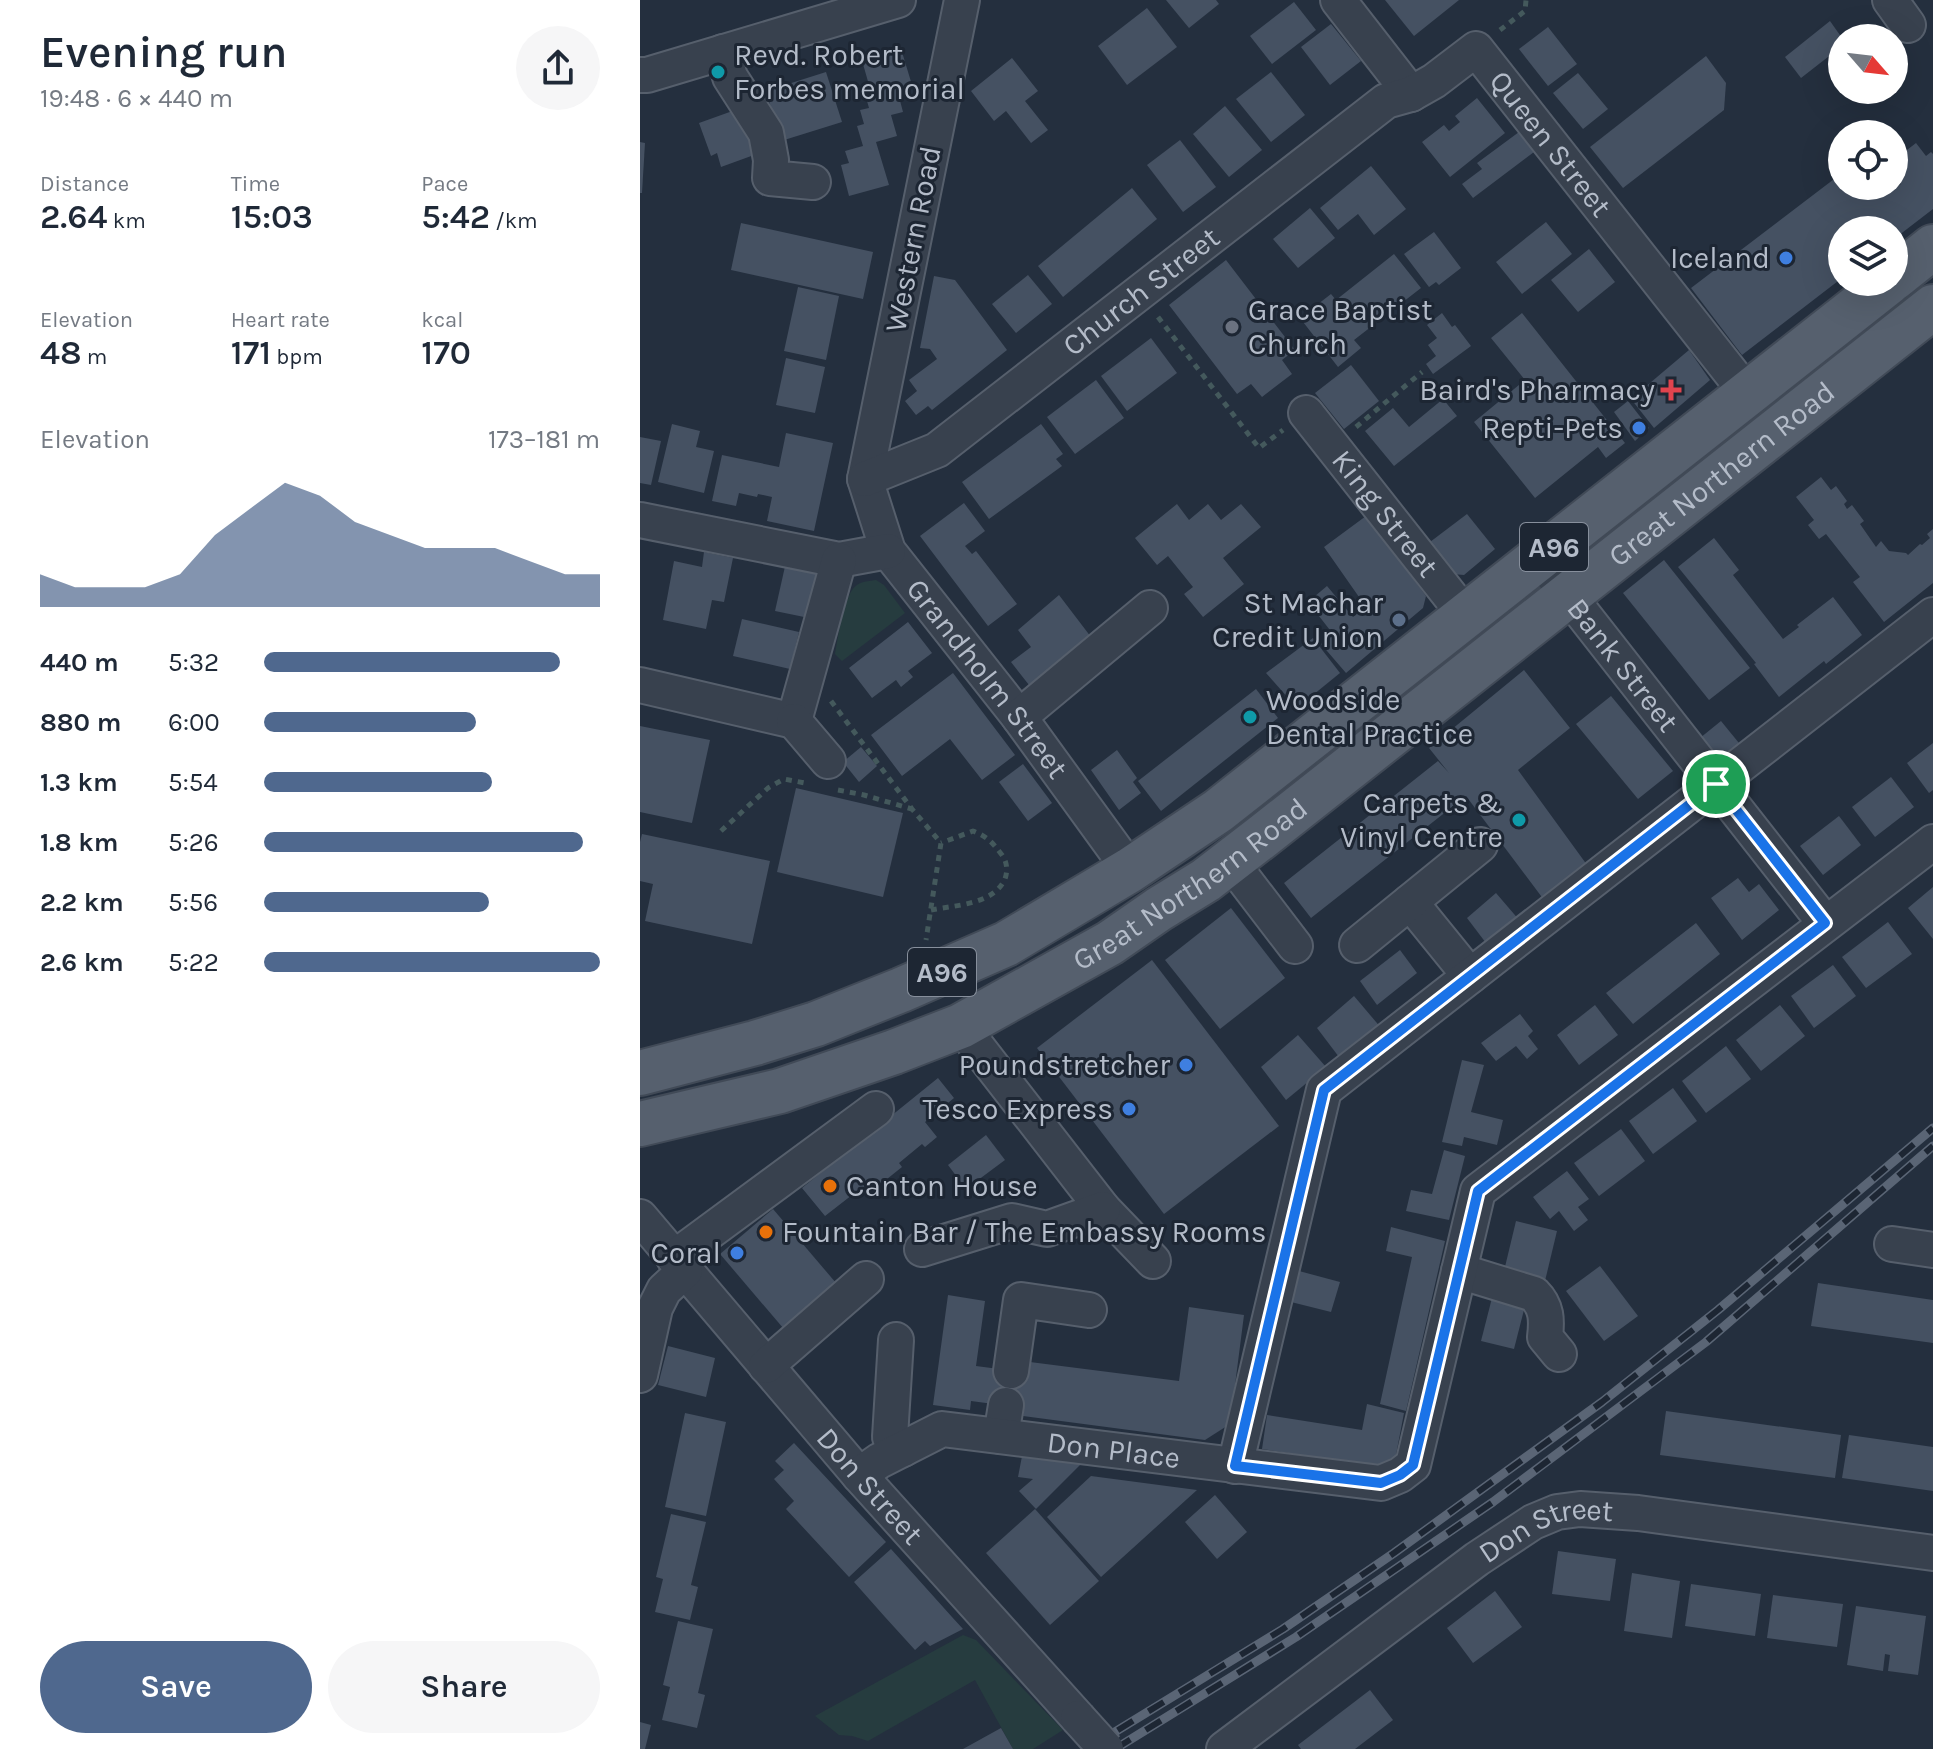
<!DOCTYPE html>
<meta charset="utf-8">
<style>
body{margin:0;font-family:Karla,sans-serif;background:#f6f6f7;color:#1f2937;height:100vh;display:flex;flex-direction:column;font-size:30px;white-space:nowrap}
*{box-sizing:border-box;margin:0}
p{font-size:26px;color:#747a83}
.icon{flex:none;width:44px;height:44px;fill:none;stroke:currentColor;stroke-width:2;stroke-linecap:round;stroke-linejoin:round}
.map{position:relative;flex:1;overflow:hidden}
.sheet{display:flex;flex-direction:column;background:#fff;width:640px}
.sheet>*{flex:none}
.needle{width:52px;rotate:118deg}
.tools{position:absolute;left:1188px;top:24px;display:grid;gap:16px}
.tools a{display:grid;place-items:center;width:80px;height:80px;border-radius:50%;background:#fff;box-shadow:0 8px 32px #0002;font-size:40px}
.pin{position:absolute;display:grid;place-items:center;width:68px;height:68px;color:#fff;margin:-34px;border:4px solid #fff;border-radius:50%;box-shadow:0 2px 8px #0007}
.round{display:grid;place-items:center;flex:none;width:84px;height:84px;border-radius:42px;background:#f6f6f7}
.headline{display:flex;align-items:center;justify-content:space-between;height:136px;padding:0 40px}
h1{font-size:44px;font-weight:600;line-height:60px}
.stats{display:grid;grid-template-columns:repeat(3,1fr);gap:12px;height:136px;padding:8px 40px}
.stats div{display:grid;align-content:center}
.stats b{font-size:34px;font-weight:600}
.stats small{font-size:22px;font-weight:400}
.stats p{font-size:22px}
.chart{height:224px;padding:16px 40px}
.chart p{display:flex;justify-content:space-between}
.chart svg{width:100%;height:144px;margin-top:8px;fill:#4f688e;opacity:.7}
.action{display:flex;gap:16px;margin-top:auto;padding:16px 40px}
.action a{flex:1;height:92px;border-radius:48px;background:#4f688e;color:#fff;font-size:32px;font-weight:600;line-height:92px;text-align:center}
.action a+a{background:#f6f6f7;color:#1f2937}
ul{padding:0 40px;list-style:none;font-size:26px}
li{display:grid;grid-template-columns:128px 96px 1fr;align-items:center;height:60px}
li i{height:20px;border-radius:10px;background:#4f688e}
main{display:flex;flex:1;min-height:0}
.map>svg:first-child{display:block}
</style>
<main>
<section class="sheet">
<div class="headline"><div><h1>Evening run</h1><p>19:48 · 6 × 440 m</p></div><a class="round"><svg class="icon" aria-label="share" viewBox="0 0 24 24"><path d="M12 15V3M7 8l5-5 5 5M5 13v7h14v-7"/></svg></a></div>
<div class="stats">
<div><p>Distance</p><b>2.64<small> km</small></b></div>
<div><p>Time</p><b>15:03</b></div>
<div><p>Pace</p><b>5:42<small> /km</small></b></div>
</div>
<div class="stats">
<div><p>Elevation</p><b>48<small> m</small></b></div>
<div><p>Heart rate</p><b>171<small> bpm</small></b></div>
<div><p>kcal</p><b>170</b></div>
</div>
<div class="chart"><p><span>Elevation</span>173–181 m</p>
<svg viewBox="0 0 160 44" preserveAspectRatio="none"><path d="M0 44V34L10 38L20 38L30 38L40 34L50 22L60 14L70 6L80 10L90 18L100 22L110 26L120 26L130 26L140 30L150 34L160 34V44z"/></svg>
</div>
<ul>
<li><b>440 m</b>5:32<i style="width:88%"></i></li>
<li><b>880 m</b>6:00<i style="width:63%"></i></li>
<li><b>1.3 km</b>5:54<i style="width:68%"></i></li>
<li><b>1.8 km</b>5:26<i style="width:95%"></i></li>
<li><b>2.2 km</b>5:56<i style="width:67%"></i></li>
<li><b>2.6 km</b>5:22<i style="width:100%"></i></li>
</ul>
<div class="action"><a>Save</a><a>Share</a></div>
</section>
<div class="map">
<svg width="1293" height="1749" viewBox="0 0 1293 1749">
<rect width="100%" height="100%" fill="#242f3e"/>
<g fill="#263c3f">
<path d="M236 580 244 585 265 613 202 661 195 654C198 638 204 593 217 585 222 581 230 581 236 580Z"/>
<polygon points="323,1635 336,1640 423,1730 393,1749 373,1749 335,1680 228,1741 212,1736 199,1735 175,1716"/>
</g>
<g fill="#455162">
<polygon points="526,0 576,0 579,4 549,28"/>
<polygon points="745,0 819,0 774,36"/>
<polygon points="654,2 676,30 632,64 610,36"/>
<polygon points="507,8 537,47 487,85 458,46"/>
<polygon points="1190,21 1202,38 1202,46 1161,78 1145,57"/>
<polygon points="691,24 721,61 690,85 661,47"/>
<polygon points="908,27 937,64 908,86 879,49"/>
<polygon points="262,52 272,85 257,89 263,112 251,115 257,136 236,142 249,185 209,196 201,165 209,163 205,151 223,146 217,126 224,124 220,110 229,108 225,94 231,92 223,64"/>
<polygon points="1066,56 1086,83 1084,110 983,188 950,147"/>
<polygon points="372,58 398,91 385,101 408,130 391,143 366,111 354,121 331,91"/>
<polygon points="186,72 202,122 141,141 126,91"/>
<polygon points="631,72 665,115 631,142 596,99"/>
<polygon points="938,73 968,109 943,129 913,93"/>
<polygon points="837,98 865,133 810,177 782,142 804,125 809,131 820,122 815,116"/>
<polygon points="585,106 622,150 589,177 553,134"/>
<polygon points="98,109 114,155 81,167 77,153 71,156 59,123"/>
<polygon points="879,132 894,152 833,198 822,184 842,169 837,163"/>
<polygon points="540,140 576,187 543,212 507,165"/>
<polygon points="0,142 5,143 2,193 0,193"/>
<polygon points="1276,143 1286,156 1291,152 1293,154 1293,209 1254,239 1254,230 1202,230 1202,278 1102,355 1051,288 1202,173 1202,186 1254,186 1255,188 1261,184 1254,175 1254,160"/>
<polygon points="731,166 766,209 734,235 718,214 698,230 680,208"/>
<polygon points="492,188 517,219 423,297 398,266"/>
<polygon points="670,208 695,238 658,268 633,239"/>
<polygon points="906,222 932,254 882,294 856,262"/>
<polygon points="101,223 233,252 223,299 91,270"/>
<polygon points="794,232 821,268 799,285 796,282 789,287 764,254"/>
<polygon points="949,249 975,282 938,312 911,280"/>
<polygon points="754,254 781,288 714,340 721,348 698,367 660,318 691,294 696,300"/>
<polygon points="586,260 655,350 642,360 652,374 622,397 611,384 597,394 529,305"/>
<polygon points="388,275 412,304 376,333 352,304"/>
<polygon points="294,276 315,280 367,350 292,410 288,406 276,415 265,401 277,391 269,380 297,359 290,349 280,348"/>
<polygon points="158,287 199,296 186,360 144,351"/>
<polygon points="802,313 812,327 815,325 831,346 793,374 786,364 796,356 788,345 797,338 787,325"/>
<polygon points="882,313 985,443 966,458 958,447 895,498 834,422 885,380 851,338"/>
<polygon points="511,338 537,373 487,411 461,376"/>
<polygon points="1049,350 1070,380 1014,428 991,399"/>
<polygon points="146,358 185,367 175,413 136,405"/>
<polygon points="711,365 739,401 704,429 675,393"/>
<polygon points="456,380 484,418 435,454 407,417"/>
<polygon points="803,399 817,416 754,466 725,431 753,408 769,427"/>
<polygon points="988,401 1009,428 995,441 974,412"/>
<polygon points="32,424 60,431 56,447 74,451 64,493 18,482"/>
<polygon points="401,424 423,454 416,459 422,466 349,519 322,482"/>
<polygon points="146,433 193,443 174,531 127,521 132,497 118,494 117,497 99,493 96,506 72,501 82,455 139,467"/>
<polygon points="0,437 21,441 11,485 0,483"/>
<polygon points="1181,477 1191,490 1196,486 1207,501 1204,504 1207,509 1212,505 1224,521 1220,524 1236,547 1241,541 1249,551 1266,553 1268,555 1280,544 1282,545 1290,538 1287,534 1293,529 1293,583 1244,622 1213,582 1220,577 1186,534 1179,539 1168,525 1174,520 1156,497"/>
<polygon points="324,503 345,531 325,546 332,554 336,551 377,604 348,626 280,536"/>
<polygon points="537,504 549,520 568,504 581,520 601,504 621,527 583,558 604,584 563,617 544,594 553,587 528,556 517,565 495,538"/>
<polygon points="827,514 855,549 824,575 812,574 790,542"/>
<polygon points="726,516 786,596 783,608 706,673 681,644 693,634 668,602 687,586 713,617 726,607 684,547"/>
<polygon points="1074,538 1099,570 1093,575 1143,639 1159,627 1157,625 1193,597 1222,635 1186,664 1184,661 1139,697 1114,664 1116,663 1038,567"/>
<polygon points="64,552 93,558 84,602 72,600 66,629 23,620 34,561 62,567"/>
<polygon points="1024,560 1110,668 1069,700 983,593"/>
<polygon points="146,562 180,570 169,618 135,611"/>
<polygon points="419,595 451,637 389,685 371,662 391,647 378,630"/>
<polygon points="102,619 159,632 150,669 93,656"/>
<polygon points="268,622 292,653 268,671 273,677 261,687 256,680 232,698 209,668"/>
<polygon points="673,638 700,673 657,708 626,673"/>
<polygon points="884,670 930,728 878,770 950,869 907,904 826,796 671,918 644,883 798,761 809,773 789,748"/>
<polygon points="313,673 375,755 342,780 310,739 262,776 231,735"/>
<polygon points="616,689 638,718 521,811 498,781"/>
<polygon points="971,696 1033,771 998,799 936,724"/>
<polygon points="1081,721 1103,748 1081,765 1060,738"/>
<polygon points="0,726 70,740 52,823 0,812"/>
<polygon points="1293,743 1293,790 1289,793 1267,763"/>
<polygon points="221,747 237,766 219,782 203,762"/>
<polygon points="477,750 497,778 493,782 501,793 479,810 451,770"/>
<polygon points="383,764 412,803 388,821 359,782"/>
<polygon points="1251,777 1274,807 1235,837 1212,807"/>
<polygon points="156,788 263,813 243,897 137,872"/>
<polygon points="1199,816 1221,845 1183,875 1160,846"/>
<polygon points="2,834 130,861 112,944 5,921 13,884 0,881 0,842"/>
<polygon points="1098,878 1109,892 1119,884 1139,910 1102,940 1071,898"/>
<polygon points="1293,887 1293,939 1268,908"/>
<polygon points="856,893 880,921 849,947 827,918"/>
<polygon points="591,908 645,978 580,1029 525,960"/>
<polygon points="1248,922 1272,954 1226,988 1202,957"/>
<polygon points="1056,923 1080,954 993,1024 966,993"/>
<polygon points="760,950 777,973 737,1005 720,981"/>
<polygon points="512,960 639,1126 524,1214 397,1048"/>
<polygon points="1193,965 1216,996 1174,1028 1151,996"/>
<polygon points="714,996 742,1029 702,1061 677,1028"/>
<polygon points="955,1005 978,1035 939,1065 917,1035"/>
<polygon points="1140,1005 1165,1036 1121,1071 1096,1040"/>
<polygon points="880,1014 893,1031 888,1036 898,1049 887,1059 876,1046 856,1061 841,1043"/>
<polygon points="658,1035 686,1067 646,1100 621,1067"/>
<polygon points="1086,1046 1111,1079 1066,1113 1042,1081"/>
<polygon points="822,1060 844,1065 831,1112 863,1120 857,1145 824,1137 822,1146 802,1142"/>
<polygon points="298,1078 314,1098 285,1122 297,1137 285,1147 282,1144 259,1163 262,1167 227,1195 221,1188 185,1216 162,1188"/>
<polygon points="1033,1088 1057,1121 1013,1154 989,1121"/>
<polygon points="981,1129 1005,1161 959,1196 934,1163"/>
<polygon points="346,1135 365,1160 326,1189 308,1165"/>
<polygon points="804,1150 825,1156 809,1220 766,1211 771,1190 792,1194"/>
<polygon points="927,1171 949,1199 938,1207 948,1220 934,1231 919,1211 910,1219 893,1197"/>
<polygon points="133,1209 202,1290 149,1335 80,1254"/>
<polygon points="876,1221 917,1231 905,1281 864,1271"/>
<polygon points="751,1227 805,1241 766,1411 740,1404 772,1257 746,1251"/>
<polygon points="960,1266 998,1316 964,1341 926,1291"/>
<polygon points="659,1271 700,1282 691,1312 651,1302"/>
<polygon points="1178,1283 1293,1300 1293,1343 1171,1326"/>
<polygon points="853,1294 886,1302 874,1349 841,1341"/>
<polygon points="308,1295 345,1301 336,1366 389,1373 390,1362 539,1381 549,1307 604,1315 590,1424 565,1440 383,1416 384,1408 331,1401 330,1410 293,1405"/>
<polygon points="28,1346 75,1358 66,1397 18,1385"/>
<polygon points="727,1404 764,1413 755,1460 739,1464 714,1463 622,1449 627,1415 722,1430"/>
<polygon points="1026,1411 1201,1435 1195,1478 1020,1455"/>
<polygon points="45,1413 86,1422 66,1516 25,1507"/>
<polygon points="1209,1435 1293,1447 1293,1491 1202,1478"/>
<polygon points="154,1443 246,1542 209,1577 146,1509 154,1501 134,1479 144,1470 135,1461"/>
<polygon points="383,1451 445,1460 396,1509 379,1491 393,1479 378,1477"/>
<polygon points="451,1476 557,1490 461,1577 407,1517"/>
<polygon points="575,1495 607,1532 577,1559 545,1522"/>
<polygon points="395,1509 459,1581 410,1625 346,1553"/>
<polygon points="31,1514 66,1522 51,1585 58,1587 50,1620 15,1612 23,1579 16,1577"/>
<polygon points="251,1549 312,1617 323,1629 290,1646 285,1641 275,1650 245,1617 214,1582"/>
<polygon points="918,1551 976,1559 970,1601 912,1594"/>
<polygon points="992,1573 1040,1581 1032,1638 984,1631"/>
<polygon points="1051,1584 1121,1594 1115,1636 1045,1626"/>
<polygon points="855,1591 882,1627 833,1663 807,1628"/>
<polygon points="1133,1595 1203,1604 1197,1647 1127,1638"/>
<polygon points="1216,1606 1286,1616 1278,1675 1248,1671 1250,1655 1245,1654 1243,1671 1207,1665"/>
<polygon points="38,1621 73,1629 58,1693 65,1695 57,1728 22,1720 30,1687 23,1685"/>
<polygon points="730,1690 753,1720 715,1749 661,1749 658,1745"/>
<polygon points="0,1722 11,1725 5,1749 0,1749"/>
<polygon points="361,1728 373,1749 323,1749"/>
</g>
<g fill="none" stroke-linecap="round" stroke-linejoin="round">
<defs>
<g id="minor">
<path id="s1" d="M322 0 225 479 248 551 379 717 490 870"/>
<polyline points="698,0 771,94"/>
<polyline points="1250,0 1268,25"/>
<polyline points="83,52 90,77 126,133 131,160 130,178 173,182"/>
<polyline points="0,75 7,75 258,0"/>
<path id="s2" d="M666 413 826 616"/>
<path id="s3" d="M225 479 297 450 746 101 771 94 794 81 836 49 1107 393"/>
<polyline points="0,520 199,560 248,551"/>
<path id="s4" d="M899 558 1185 923"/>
<polyline points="0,685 154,721 199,560"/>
<polyline points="379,717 510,608"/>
<polyline points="154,721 188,761"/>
<polyline points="590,861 655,946"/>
<polyline points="770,902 830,976"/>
<polyline points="717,945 840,845"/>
<polyline points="321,1026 463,1209 513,1261"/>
<path id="s5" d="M0 1217 219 1475 438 1718"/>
<polyline points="1252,1244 1293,1250"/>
<polyline points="282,1249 372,1221 407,1229 463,1209"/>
<polyline points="34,1258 236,1109"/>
<path d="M819 1271 894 1294C907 1307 907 1320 905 1337L919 1354"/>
<polyline points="256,1340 250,1437 263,1449"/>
<polyline points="126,1366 226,1279"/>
<polyline points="371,1371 381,1300 449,1310"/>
<polyline points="0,1375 15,1308 24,1290 45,1271"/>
<polyline points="361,1436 366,1405"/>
<polyline points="595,1466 684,1090 1293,615"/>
<path id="s6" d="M219 1475 239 1461 302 1429 741 1483 760 1475 773 1465 838 1191 1293 842"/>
<path id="s7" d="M584 1749 837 1559 893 1522 917 1512 940 1509 998 1513 1293 1553"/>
</g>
<g id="major">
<polyline points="1254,278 1293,247"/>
<polyline points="0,1073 115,1043 176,1024 261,990 366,944 490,870 578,811 1249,282"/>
<path id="s8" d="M0 1124 140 1091 254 1052 321 1026 470 943 519 909 566 880 623 836 1293 307"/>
</g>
</defs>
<use href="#minor" stroke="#565f6c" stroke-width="38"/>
<use href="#major" stroke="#414a57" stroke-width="48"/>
<g stroke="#44595c" stroke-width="5" stroke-dasharray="6 6" stroke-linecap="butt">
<polyline points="860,30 885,11 886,0"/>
<polyline points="518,317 619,448 643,430"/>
<polyline points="716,427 782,372"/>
<polyline points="191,701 272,809 301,843 286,940"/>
<polyline points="198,790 224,795 272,809"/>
<polyline points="81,831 128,788 144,779 165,783"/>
<path d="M291 910C315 905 353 905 365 879 368 870 367 862 362 855 352 842 348 837 333 831L301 843"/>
</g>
<use href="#minor" stroke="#38414e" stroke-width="34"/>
<use href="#major" stroke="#56606e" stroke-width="44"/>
<defs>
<g id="rail">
<polyline points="447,1749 643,1629 754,1553 962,1402 1078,1310 1293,1128"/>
<polyline points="475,1749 656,1637 853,1502 1066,1342 1293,1146"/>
</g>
</defs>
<use href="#rail" stroke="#5a6575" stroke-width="9"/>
<use href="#rail" stroke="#1d2633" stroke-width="6" stroke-dasharray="18" stroke-linecap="butt"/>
<defs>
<polyline id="minor-bridge" points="438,1718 466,1749"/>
</defs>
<use href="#minor-bridge" stroke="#565f6c" stroke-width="38" stroke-linecap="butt"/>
<use href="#minor-bridge" stroke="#38414e" stroke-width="34"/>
</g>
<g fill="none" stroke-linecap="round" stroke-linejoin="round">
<defs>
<polygon id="route" points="1076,784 1185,923 838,1191 773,1465 760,1475 741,1483 595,1466 684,1090"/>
</defs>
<use href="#route" stroke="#fff" stroke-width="16"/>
<use href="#route" stroke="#1a73e8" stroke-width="10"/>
</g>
<g fill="#0f9aa8" stroke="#1d2633" stroke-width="3">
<circle cx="78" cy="72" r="8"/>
<circle cx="610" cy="717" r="8"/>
<circle cx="879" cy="820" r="8"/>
</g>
<g fill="#3f7fe0" stroke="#1d2633" stroke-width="3">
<circle cx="1146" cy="258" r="8"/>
<circle cx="999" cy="428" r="8"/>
<circle cx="546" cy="1065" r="8"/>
<circle cx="489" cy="1109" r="8"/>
<circle cx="97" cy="1253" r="8"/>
</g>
<circle fill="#6b7280" stroke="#1d2633" stroke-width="3" cx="592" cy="327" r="8"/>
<path fill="#e0444e" stroke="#1d2633" stroke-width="3" d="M1027 378h8v8h8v8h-8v8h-8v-8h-8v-8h8z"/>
<circle fill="#5c6f8a" stroke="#1d2633" stroke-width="3" cx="759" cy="620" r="8"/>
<g fill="#e8710a" stroke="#1d2633" stroke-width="3">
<circle cx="190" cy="1186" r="8"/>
<circle cx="126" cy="1232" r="8"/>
</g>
<g text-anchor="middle" stroke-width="6" stroke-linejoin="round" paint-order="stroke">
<g fill="#1d2633" stroke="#878f9c" stroke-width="2">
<rect x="880" y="523" width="68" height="48" rx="6"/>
<rect x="268" y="948" width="68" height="48" rx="6"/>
</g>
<g font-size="28" font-weight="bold" fill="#b4bcc9">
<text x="914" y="557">A96</text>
<text x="302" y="982">A96</text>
</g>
<g font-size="30" fill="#b4bcc9" stroke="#1d2633" text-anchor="end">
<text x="94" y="65" text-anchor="start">Revd. Robert<tspan x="94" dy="34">Forbes memorial</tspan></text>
<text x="1130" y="268">Iceland</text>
<text x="608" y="320" text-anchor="start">Grace Baptist<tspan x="608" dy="34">Church</tspan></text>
<text x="1015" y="400">Baird's Pharmacy</text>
<text x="983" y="438">Repti-Pets</text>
<text x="743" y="613">St Machar<tspan x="743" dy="34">Credit Union</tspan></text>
<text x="626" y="710" text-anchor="start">Woodside<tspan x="626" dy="34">Dental Practice</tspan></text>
<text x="863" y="813">Carpets &amp;<tspan x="863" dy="34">Vinyl Centre</tspan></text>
<text x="530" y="1075">Poundstretcher</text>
<text x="473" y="1119">Tesco Express</text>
<text x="206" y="1196" text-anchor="start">Canton House</text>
<text x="142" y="1242" text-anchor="start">Fountain Bar / The Embassy Rooms</text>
<text x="81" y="1263">Coral</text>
</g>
<g font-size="30" fill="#b4bcc9" stroke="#1d2633">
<text dy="10" stroke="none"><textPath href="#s3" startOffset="872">Queen Street</textPath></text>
<text transform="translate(273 239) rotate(-79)" y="10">Western Road</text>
<text dy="10" stroke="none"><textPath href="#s3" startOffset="336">Church Street</textPath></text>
<text dy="10" stroke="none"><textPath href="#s8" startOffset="1278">Great Northern Road</textPath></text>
<text dy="10" stroke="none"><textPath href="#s2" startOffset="128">King Street</textPath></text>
<text dy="10" stroke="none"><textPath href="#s4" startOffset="136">Bank Street</textPath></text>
<text dy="10" stroke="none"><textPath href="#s1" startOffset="726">Grandholm Street</textPath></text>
<text dy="10" stroke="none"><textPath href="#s8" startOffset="606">Great Northern Road</textPath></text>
<text dy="10" stroke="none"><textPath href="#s6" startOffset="268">Don Place</textPath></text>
<text dy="10" stroke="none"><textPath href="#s5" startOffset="354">Don Street</textPath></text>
<text dy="10" stroke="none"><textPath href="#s7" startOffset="394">Don Street</textPath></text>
</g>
</g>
</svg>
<div class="tools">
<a><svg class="needle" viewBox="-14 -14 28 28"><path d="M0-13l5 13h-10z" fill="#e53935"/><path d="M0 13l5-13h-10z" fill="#747a83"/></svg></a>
<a><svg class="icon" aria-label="locate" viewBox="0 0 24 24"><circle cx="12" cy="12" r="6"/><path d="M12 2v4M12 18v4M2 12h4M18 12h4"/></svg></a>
<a><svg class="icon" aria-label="layers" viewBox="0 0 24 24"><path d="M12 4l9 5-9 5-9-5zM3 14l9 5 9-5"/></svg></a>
</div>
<div class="pin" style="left:1076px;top:784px;background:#1e9e55"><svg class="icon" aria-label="arrive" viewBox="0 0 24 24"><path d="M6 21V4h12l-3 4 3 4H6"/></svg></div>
</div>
</main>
